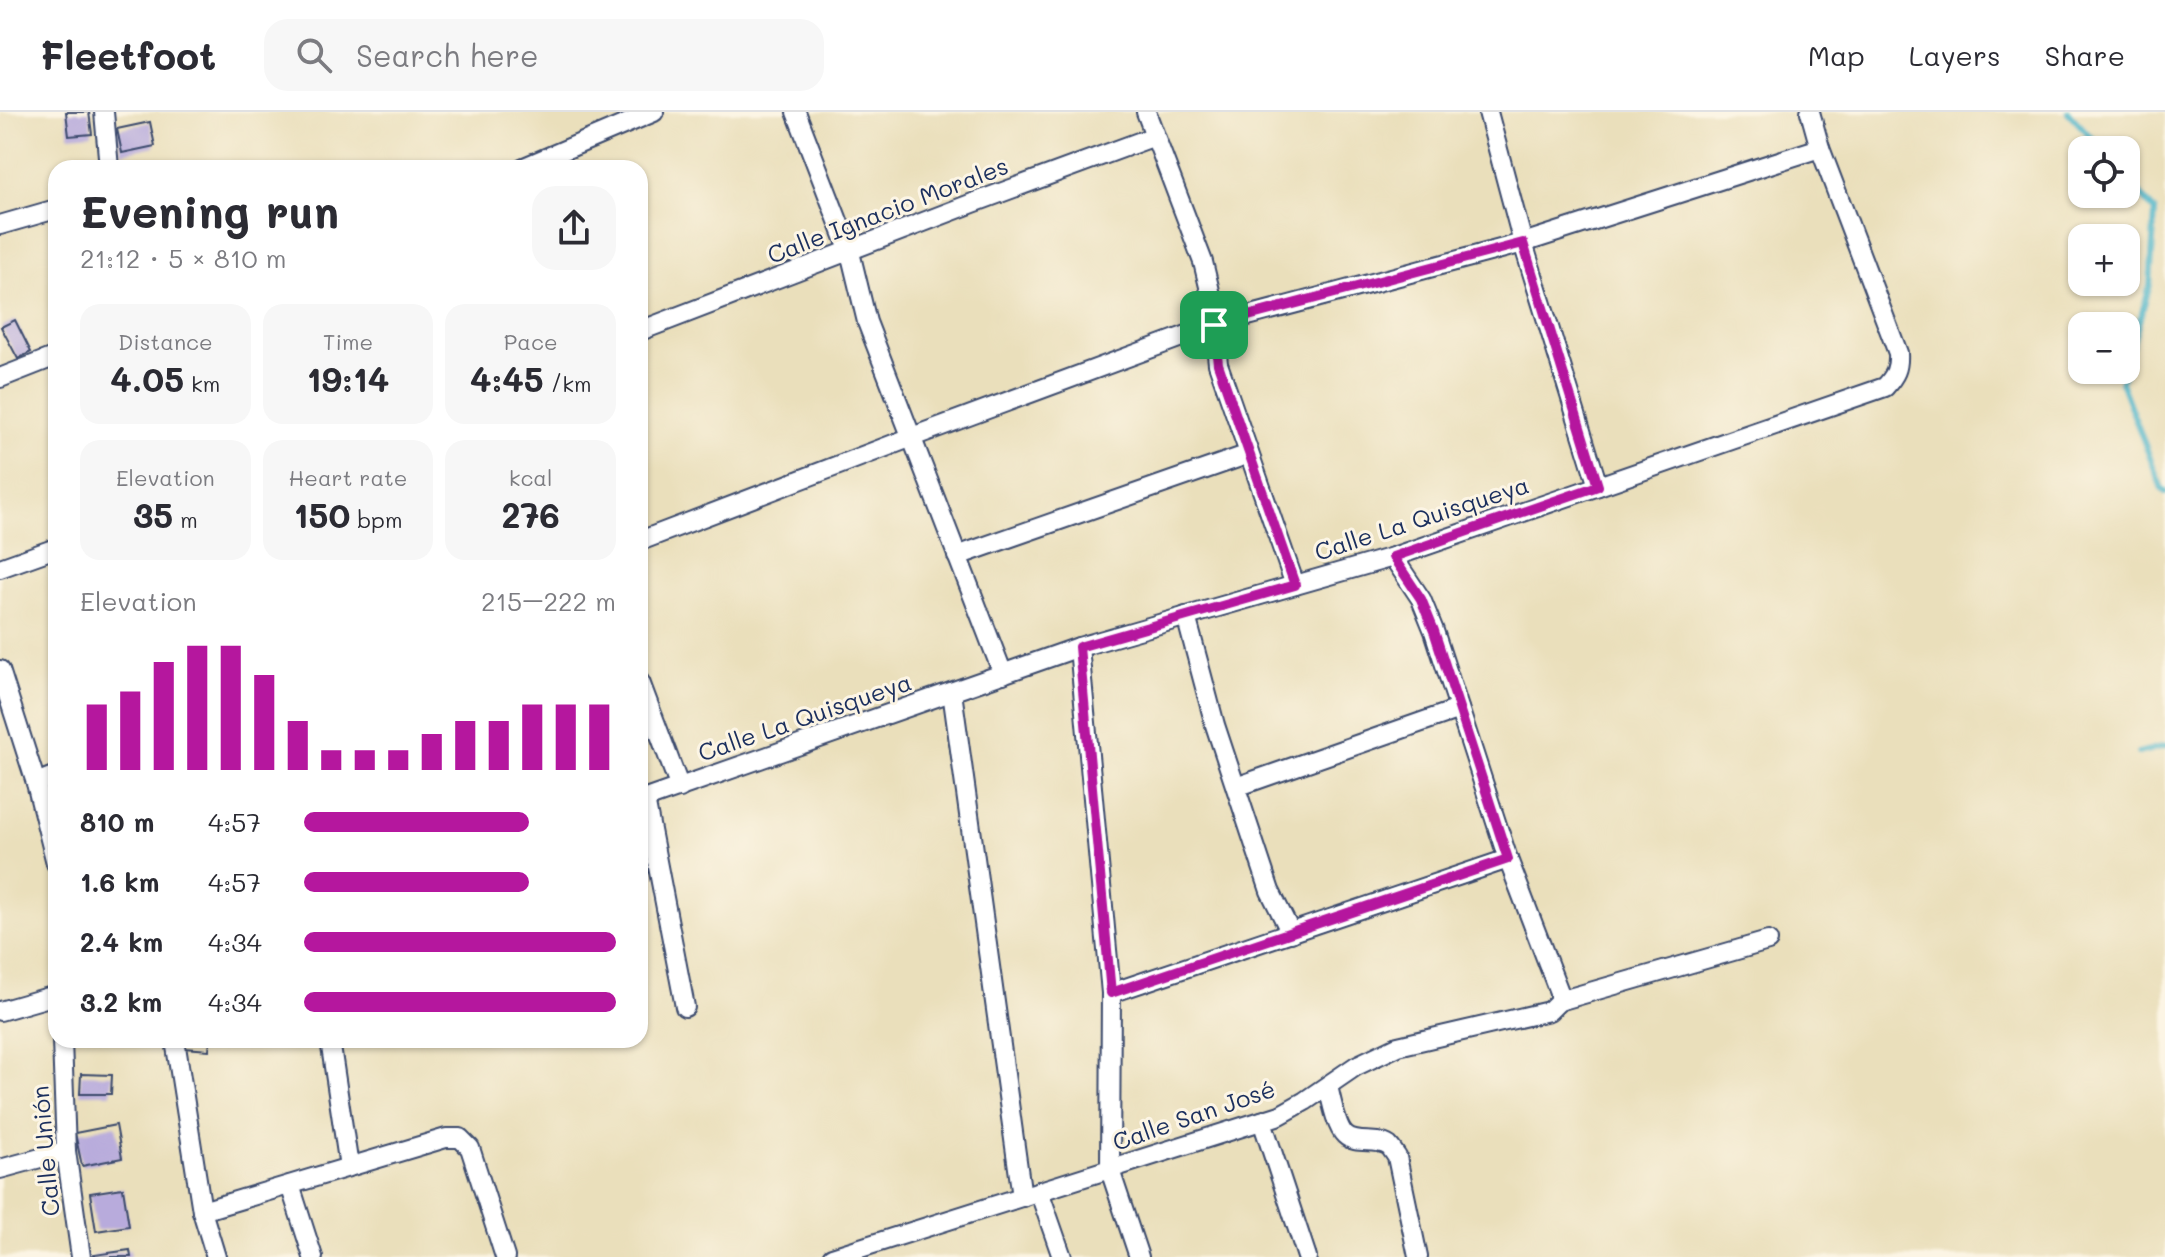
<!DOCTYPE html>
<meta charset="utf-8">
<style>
body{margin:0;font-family:Mali,sans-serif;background:#f7f7f7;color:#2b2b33;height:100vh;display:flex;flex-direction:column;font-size:30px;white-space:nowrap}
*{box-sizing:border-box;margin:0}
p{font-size:26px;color:#7c7c81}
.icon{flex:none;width:44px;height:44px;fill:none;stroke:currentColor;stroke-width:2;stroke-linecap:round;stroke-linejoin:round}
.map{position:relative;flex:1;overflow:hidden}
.drawer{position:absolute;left:48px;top:48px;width:600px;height:888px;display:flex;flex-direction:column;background:#fff;border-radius:24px;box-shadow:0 2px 6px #0004}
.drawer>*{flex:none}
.controls{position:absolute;left:2068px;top:24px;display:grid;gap:16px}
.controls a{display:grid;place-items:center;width:72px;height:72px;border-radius:16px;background:#fff;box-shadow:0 2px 6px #0004;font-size:40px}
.pin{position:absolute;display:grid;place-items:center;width:68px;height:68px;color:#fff;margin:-34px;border-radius:16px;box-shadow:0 4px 12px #0006}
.round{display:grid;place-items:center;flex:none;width:84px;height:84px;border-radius:24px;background:#f7f7f7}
.head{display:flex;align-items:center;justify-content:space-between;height:136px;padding:0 32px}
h1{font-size:44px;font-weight:700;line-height:60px}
.figures{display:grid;grid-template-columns:repeat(3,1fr);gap:12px;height:136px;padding:8px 32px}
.figures div{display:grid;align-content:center;border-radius:20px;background:#f7f7f7;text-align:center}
.figures b{font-size:34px;font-weight:700}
.figures small{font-size:22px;font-weight:400}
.figures p{font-size:22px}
.chart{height:224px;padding:16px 32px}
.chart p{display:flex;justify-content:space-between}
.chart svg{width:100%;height:144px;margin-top:8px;stroke:#b5179e;stroke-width:6}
ul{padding:0 32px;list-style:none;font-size:26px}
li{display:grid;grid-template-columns:128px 96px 1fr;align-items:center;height:60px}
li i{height:20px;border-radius:10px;background:#b5179e}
header{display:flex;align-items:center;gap:48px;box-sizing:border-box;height:112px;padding:0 40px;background:#fff;border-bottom:2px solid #e1e1e2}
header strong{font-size:38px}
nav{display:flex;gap:44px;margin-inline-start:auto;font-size:28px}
.search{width:560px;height:72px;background:#f7f7f7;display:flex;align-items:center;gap:20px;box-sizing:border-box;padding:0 28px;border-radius:24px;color:#7c7c81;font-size:30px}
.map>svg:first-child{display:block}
</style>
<header>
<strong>Fleetfoot</strong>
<div class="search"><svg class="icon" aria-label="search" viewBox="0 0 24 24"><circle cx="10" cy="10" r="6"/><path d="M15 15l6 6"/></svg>Search here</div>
<nav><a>Map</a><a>Layers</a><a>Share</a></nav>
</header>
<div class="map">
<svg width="2165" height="1145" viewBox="0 0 2165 1145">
<rect width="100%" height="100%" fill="#fcf5e5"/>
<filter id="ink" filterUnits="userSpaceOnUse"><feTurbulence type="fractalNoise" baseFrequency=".0125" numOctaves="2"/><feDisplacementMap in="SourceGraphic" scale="16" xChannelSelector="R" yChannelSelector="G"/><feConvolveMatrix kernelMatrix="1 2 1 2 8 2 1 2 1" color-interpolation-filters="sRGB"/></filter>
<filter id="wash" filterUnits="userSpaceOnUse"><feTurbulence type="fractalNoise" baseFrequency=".006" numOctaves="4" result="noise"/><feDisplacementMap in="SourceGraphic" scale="32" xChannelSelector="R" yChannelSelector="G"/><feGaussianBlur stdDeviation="1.8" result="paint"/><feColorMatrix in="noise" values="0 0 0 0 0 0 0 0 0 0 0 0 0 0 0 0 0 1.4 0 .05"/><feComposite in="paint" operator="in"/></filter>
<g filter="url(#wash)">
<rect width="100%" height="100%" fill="#eadfbb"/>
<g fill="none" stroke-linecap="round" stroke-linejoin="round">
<g stroke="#49b3c8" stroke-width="6">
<polyline points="2068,0 2103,38"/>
<polyline points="2126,64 2155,100 2150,173 2126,253"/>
<polyline points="2125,258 2121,270 2162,377 2165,380"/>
<polyline points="2138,641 2165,634"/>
</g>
</g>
<g id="blocks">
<g fill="#b8abdc">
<polygon points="66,0 89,0 92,22 69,24"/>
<polygon points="150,10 155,34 122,41 117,17"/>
<polygon points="15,208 31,240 18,247 1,215"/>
<polygon points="186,928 210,928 209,938 185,936"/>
<polygon points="81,962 112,963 111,982 80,982"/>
<polygon points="116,1013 122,1046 82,1054 75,1021"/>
<polygon points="123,1076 129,1114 96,1119 90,1081"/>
<polygon points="130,1138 131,1145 94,1145 94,1143"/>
</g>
</g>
</g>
<g filter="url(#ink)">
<use href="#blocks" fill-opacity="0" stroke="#3a496c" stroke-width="2"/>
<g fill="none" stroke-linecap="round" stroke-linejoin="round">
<defs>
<g id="minor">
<polyline points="104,0 109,56"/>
<polyline points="796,0 850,140 867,210 1003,562"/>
<polyline points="1146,0 1203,150 1211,183 1218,252 1295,473"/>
<polyline points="1488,0 1523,131 1598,374"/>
<polyline points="522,56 654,0"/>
<polyline points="0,113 56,97"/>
<polyline points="640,219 973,91 1155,24"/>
<polyline points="0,266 56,244"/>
<polyline points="640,429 912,325 1214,213 1523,131 1820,36"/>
<polyline points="957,444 1249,342"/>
<polyline points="0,456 56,436"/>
<polyline points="1186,504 1215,613 1270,779 1291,821"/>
<polyline points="1079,535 1111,881 1110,1058 1139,1145"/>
<polyline points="0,558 36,671 56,751"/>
<polyline points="640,570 680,676"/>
<polyline points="952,580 1022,1085"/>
<polyline points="36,671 56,663"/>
<polyline points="1236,675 1459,597"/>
<polyline points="645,687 685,895"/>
<path d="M640 689 1079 535 1393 445 1885 275C1895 264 1899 257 1898 241L1820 36 1810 0"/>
<polyline points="1508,747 1559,880 1559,889"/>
<polyline points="1111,881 1508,747 1434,519 1421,487 1393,445"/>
<polyline points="1559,889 1768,829"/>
<polyline points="0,899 56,883"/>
<polyline points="62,928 66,1039 81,1145"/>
<polyline points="175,928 202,1099 216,1145"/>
<polyline points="330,928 349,1055"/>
<path d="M1328 974C1331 986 1336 1015 1345 1023 1356 1034 1376 1025 1389 1034 1392 1037 1394 1041 1397 1045L1418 1145"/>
<polyline points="1262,1009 1307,1145"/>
<polyline points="0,1057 66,1039"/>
<polyline points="290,1073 313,1145"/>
<polyline points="1039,1079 1062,1145"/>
<polyline points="202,1099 446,1026 460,1026 470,1036 505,1145"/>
<polyline points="832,1145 1280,1003 1305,989 1356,954 1398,934 1549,899 1559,889"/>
</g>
</defs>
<use href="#minor" stroke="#3a496c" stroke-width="22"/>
<polyline stroke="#3a496c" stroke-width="4" stroke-dasharray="6 6" stroke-linecap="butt" points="131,56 146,53 158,56"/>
<use href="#minor" stroke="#fff" stroke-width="18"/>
</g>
</g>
<g fill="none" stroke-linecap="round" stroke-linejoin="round" filter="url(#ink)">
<defs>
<polygon id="route" points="1523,131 1598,374 1393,445 1421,487 1434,519 1508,747 1111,881 1079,535 1295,473 1218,252 1214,213"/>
</defs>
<use href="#route" stroke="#fff" stroke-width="16"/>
<use href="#route" stroke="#b5179e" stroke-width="10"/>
</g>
<g text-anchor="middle" stroke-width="6" stroke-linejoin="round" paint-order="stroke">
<g font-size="24" fill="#1b2f5e" stroke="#fcf5e5">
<text transform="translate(888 99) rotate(-21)" y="8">Calle Ignacio Morales</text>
<text transform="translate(1422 407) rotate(-18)" y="8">Calle La Quisqueya</text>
<text transform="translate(805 606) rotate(-19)" y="8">Calle La Quisqueya</text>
<text transform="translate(1194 1004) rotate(-19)" y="8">Calle San José</text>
<text transform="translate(46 1039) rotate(-95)" y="8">Calle Unión</text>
</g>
</g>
</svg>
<div class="controls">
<a><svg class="icon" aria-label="locate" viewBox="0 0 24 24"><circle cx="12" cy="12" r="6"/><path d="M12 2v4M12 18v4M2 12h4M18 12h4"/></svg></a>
<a>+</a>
<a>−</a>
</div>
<div class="pin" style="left:1214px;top:213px;background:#1e9e55"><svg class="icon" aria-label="arrive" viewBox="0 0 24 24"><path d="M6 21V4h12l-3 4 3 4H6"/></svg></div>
<section class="drawer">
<div class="head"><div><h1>Evening run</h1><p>21:12 · 5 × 810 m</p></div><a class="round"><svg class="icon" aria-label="share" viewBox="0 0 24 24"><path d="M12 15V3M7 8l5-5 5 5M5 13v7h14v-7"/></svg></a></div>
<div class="figures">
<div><p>Distance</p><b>4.05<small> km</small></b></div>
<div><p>Time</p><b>19:14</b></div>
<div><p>Pace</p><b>4:45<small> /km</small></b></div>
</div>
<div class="figures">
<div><p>Elevation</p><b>35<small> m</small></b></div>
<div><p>Heart rate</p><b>150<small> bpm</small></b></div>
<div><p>kcal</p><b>276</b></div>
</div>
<div class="chart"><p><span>Elevation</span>215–222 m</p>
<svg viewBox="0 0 160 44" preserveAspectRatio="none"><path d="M5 44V24M15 44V20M25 44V11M35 44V6M45 44V6M55 44V15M65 44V29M75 44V38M85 44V38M95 44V38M105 44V33M115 44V29M125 44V29M135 44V24M145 44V24M155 44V24"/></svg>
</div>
<ul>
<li><b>810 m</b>4:57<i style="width:72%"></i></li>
<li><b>1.6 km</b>4:57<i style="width:72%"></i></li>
<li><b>2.4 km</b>4:34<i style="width:100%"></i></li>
<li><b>3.2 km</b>4:34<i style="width:100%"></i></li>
</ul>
</section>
</div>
